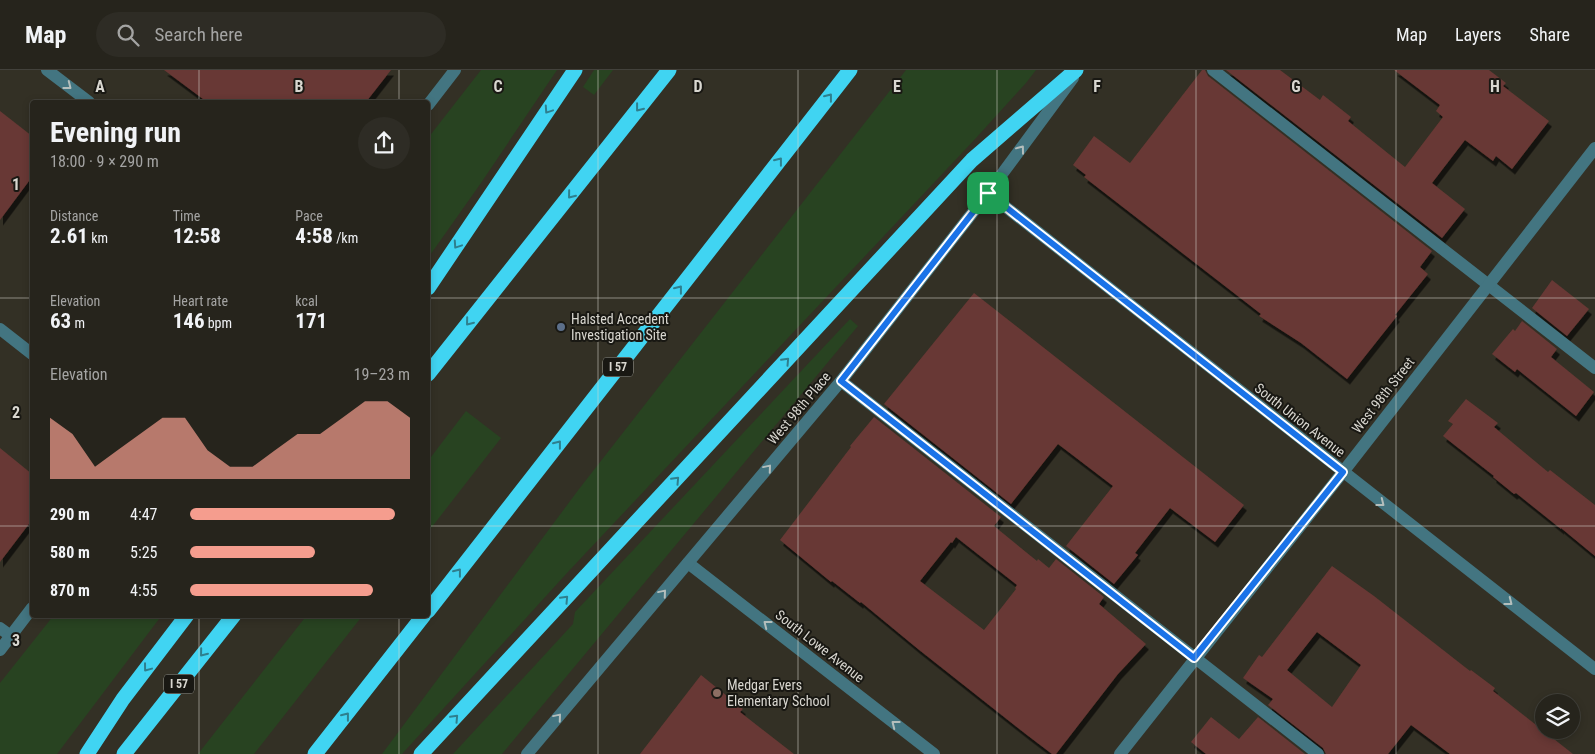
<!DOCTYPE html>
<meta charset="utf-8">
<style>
body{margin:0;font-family:"Roboto Condensed",sans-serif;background:#2e2c25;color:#f1f3f6;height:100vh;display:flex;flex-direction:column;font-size:19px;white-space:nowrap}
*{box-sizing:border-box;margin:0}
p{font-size:16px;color:#a4a4a3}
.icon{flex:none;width:28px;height:28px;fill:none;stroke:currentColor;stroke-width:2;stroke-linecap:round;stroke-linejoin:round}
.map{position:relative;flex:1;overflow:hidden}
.panel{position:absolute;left:30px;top:30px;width:400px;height:518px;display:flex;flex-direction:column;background:#26241c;border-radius:5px;box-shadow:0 2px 8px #0003,0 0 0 1px #42413b}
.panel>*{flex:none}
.fabs{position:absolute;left:1535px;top:624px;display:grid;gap:10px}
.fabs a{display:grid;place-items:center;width:45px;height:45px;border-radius:50%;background:#26241c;box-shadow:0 2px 8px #0003,0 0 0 1px #42413b;font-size:25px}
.pin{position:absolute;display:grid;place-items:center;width:42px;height:42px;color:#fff;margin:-21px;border-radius:10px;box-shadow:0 2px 8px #0006}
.round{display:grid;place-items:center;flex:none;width:52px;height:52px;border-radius:26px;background:#2e2c25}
.overview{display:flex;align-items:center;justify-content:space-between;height:85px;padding:0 20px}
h1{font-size:28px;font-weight:700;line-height:38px}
.metrics{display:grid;grid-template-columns:repeat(3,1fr);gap:8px;height:85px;padding:5px 20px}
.metrics div{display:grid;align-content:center}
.metrics b{font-size:21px;font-weight:700}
.metrics small{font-size:14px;font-weight:400}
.metrics p{font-size:14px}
.chart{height:140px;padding:10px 20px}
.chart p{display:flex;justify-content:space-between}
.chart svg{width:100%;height:90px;margin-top:5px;fill:#f59d8e;opacity:.7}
ul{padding:0 20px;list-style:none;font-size:16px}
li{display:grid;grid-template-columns:80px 60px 1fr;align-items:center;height:38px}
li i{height:12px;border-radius:6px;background:#f59d8e}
header{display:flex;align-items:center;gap:30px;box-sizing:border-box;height:70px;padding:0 25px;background:#26241c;border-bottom:1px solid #42413b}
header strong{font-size:24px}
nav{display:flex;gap:28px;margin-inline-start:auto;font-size:18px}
.search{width:350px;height:45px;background:#2e2c25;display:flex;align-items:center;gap:12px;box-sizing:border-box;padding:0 18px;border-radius:28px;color:#a4a4a3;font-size:19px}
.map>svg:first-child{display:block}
</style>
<header>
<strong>Map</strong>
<div class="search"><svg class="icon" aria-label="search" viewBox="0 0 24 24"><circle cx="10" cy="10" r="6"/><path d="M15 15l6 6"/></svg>Search here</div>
<nav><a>Map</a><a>Layers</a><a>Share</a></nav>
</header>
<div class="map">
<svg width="1595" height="684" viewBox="0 0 1595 684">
<defs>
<filter id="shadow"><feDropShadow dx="3" dy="5.5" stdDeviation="0" flood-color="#0009"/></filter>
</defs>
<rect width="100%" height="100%" fill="#333025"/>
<g fill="#284321">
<polygon points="481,0 557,0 481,113 428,188 428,68"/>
<polygon points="594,0 613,0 594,25 583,17"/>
<polygon points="906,0 1036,0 1026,13 976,68 567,503 402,684 382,684 579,419"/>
<polygon points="850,249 858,256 502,684 453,684 573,554 575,542"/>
<polygon points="466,341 501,368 428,462 428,391"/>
<polygon points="54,545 162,545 57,684 0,684 0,613"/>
<polygon points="307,545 363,545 254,684 198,684"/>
</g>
<g fill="#673834" fill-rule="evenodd" filter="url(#shadow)">
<polygon points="164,0 391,0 366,32 207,32"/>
<polygon points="1202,0 1205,0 1208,6 1432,181 1420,197 1428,204 1395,245 1397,246 1347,309 1301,273 1259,246 1261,244 1084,107 1086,105 1073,95 1094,66 1130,93"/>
<polygon points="1226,0 1280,0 1320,30 1323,25 1351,47 1348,51 1405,97 1443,47 1436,41 1440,35 1394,0 1489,0 1506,13 1503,16 1549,51 1512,99 1496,86 1493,91 1465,70 1432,113 1465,139 1442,168"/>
<polygon points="0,41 32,66 32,107 0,150"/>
<polygon points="1552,210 1589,239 1567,266 1532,238"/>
<polygon points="974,223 1244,435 1215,472 1170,438 1135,483 1138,485 1114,514 1066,476 1113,416 1058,374 1011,434 884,334"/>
<polygon points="1522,251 1557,279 1551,287 1594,322 1576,346 1517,299 1515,302 1492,284 1513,259 1515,261"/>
<polygon points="1466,329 1498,353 1494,357 1548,402 1550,400 1595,435 1595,486 1561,458 1561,459 1516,423 1514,424 1493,407 1494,406 1443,366 1453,354 1448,351"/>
<path d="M874 347 1001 447 994 456 1037 491 1038 489 1049 498 1056 489 1104 527 1099 534 1146 574 1118 604 1056 684H1052L1027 665 918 579 861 532 860 533 832 511 831 512 780 470 851 377 850 376ZM956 467 1017 515 1015 518 1016 519 984 560 920 511 951 472 952 473Z"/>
<polygon points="0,378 32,404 32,450 0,492"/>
<path d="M1332 496 1374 526 1470 601 1471 600 1495 618 1493 621 1573 684H1450L1411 655 1388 684H1326L1323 678 1268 635 1273 629 1243 608 1259 585 1262 587ZM1317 562 1361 595 1332 637 1287 600Z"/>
<polygon points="701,605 743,639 740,642 794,684 640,684"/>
<polygon points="1211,647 1239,669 1258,647 1305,684 1206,684 1191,672"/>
</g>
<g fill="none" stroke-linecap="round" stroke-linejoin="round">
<g stroke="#437581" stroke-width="12">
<polyline points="47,0 89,32"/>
<polyline points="1213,0 1595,298"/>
<polyline points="428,35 455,0"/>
<polyline points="988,123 1595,599"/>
<polyline points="0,259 32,284"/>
<polyline points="841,311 1318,684"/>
<polyline points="688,493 934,684"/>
<polyline points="0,558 11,566"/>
<polyline points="0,580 32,538"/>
<polyline points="527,684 841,311 988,123 1073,8"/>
<polyline points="1120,684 1343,402 1595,78"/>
</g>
<g stroke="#40d4f2" stroke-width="15">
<polyline points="428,218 575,0"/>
<polyline points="428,304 669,0"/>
<polyline points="428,541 850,0"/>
<polyline points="87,684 123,629 187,545"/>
<polyline points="124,684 234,545"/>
<polyline points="315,684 424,545"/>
<polyline points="421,684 972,90 1076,0"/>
</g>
</g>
<defs><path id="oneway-chevron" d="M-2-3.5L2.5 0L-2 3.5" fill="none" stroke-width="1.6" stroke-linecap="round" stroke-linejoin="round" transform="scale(1.25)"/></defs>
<g stroke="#b4bebc">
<use href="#oneway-chevron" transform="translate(68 16) rotate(38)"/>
<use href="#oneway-chevron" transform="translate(1021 79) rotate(-53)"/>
<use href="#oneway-chevron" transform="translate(768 398) rotate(-50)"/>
<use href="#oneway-chevron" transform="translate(1381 433) rotate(38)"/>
<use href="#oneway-chevron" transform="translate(663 523) rotate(-50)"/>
<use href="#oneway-chevron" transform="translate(1509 532) rotate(38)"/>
<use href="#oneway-chevron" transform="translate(767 554) rotate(-142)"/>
<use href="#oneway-chevron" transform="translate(558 647) rotate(-50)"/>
<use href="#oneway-chevron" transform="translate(895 654) rotate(-142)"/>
</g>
<g stroke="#2e7f8e">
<use href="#oneway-chevron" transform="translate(829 27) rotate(-52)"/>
<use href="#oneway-chevron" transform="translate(639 38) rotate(128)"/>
<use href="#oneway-chevron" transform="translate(548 40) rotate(124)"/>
<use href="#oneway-chevron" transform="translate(779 91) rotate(-52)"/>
<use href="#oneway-chevron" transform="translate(571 125) rotate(129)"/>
<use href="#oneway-chevron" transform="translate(457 175) rotate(124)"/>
<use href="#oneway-chevron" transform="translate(679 219) rotate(-52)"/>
<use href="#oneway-chevron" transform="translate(469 252) rotate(129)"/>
<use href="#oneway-chevron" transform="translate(786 291) rotate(-47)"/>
<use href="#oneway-chevron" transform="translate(558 374) rotate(-52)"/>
<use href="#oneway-chevron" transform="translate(676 410) rotate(-47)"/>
<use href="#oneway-chevron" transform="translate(458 502) rotate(-52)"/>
<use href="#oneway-chevron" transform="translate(565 529) rotate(-47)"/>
<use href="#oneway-chevron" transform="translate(203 583) rotate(129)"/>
<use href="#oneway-chevron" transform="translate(147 598) rotate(127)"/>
<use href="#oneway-chevron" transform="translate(346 646) rotate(-52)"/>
<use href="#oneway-chevron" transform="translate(455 648) rotate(-47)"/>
</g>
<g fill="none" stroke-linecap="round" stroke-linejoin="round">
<defs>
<polygon id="route" points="988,123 1343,402 1194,588 841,311"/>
</defs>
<use href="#route" stroke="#fff" stroke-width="10"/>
<use href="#route" stroke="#1a73e8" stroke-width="6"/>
</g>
<path fill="none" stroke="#d9d7d0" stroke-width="1" stroke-opacity="0.55" d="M199 0V32M399 0V32M598 0V684M798 0V684M997 0V684M1196 0V684M1396 0V684M0 228H32M428 228H1595M0 456H32M428 456H1595M199 545V684M399 545V684"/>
<circle fill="#5c6f8a" stroke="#191813" stroke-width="2" cx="561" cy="257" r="5"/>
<circle fill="#8d6e63" stroke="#191813" stroke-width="2" cx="717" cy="623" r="5"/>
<g text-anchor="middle" stroke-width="4" stroke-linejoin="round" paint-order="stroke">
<g fill="#191813" stroke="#9f9e97" stroke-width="1">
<rect x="603" y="287.5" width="30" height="19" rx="4"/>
<rect x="164" y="604.5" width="30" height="19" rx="4"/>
</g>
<g font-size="12" font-weight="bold" fill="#d9d7d0">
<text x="618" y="301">I 57</text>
<text x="179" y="618">I 57</text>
</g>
<g font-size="14" fill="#d9d7d0" stroke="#191813" text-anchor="start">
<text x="571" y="254">Halsted Accedent<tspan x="571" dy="16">Investigation Site</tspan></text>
<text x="727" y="620">Medgar Evers<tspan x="727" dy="16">Elementary School</tspan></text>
</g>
<g font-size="14" fill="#d9d7d0" stroke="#191813">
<text transform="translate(1383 325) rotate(-52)" y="5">West 98th Street</text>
<text transform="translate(799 338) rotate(-50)" y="5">West 98th Place</text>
<text transform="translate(1300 350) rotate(38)" y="5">South Union Avenue</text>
<text transform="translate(820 576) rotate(38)" y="5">South Lowe Avenue</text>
</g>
</g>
<g font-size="16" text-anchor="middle" font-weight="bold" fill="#d9d7d0" stroke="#191813" stroke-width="4" stroke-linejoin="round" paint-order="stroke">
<text x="100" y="22">A</text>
<text x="299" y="22">B</text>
<text x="498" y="22">C</text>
<text x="698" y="22">D</text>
<text x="897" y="22">E</text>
<text x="1097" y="22">F</text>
<text x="1296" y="22">G</text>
<text x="1495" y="22">H</text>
<text x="16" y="120">1</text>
<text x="16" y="348">2</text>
<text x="16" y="576">3</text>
</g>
</svg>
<div class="fabs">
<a><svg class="icon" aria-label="layers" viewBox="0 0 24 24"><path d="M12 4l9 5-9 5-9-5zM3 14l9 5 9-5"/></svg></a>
</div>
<div class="pin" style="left:988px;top:123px;background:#1e9e55"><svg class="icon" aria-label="arrive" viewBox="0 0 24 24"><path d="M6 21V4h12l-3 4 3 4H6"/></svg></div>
<section class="panel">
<div class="overview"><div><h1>Evening run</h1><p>18:00 · 9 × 290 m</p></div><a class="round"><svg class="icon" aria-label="share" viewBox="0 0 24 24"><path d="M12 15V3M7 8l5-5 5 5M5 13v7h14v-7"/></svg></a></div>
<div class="metrics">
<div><p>Distance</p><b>2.61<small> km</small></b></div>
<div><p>Time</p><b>12:58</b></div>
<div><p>Pace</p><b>4:58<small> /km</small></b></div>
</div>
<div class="metrics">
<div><p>Elevation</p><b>63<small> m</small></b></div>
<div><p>Heart rate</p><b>146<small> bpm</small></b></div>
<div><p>kcal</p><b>171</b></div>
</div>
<div class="chart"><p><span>Elevation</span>19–23 m</p>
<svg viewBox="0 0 160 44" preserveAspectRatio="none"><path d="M0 44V14L10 22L20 38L30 30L40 22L50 14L60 14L70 30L80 38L90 38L100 30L110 22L120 22L130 14L140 6L150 6L160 14V44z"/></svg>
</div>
<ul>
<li><b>290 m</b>4:47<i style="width:93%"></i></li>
<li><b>580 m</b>5:25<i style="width:57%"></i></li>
<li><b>870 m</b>4:55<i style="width:83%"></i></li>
</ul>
</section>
</div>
